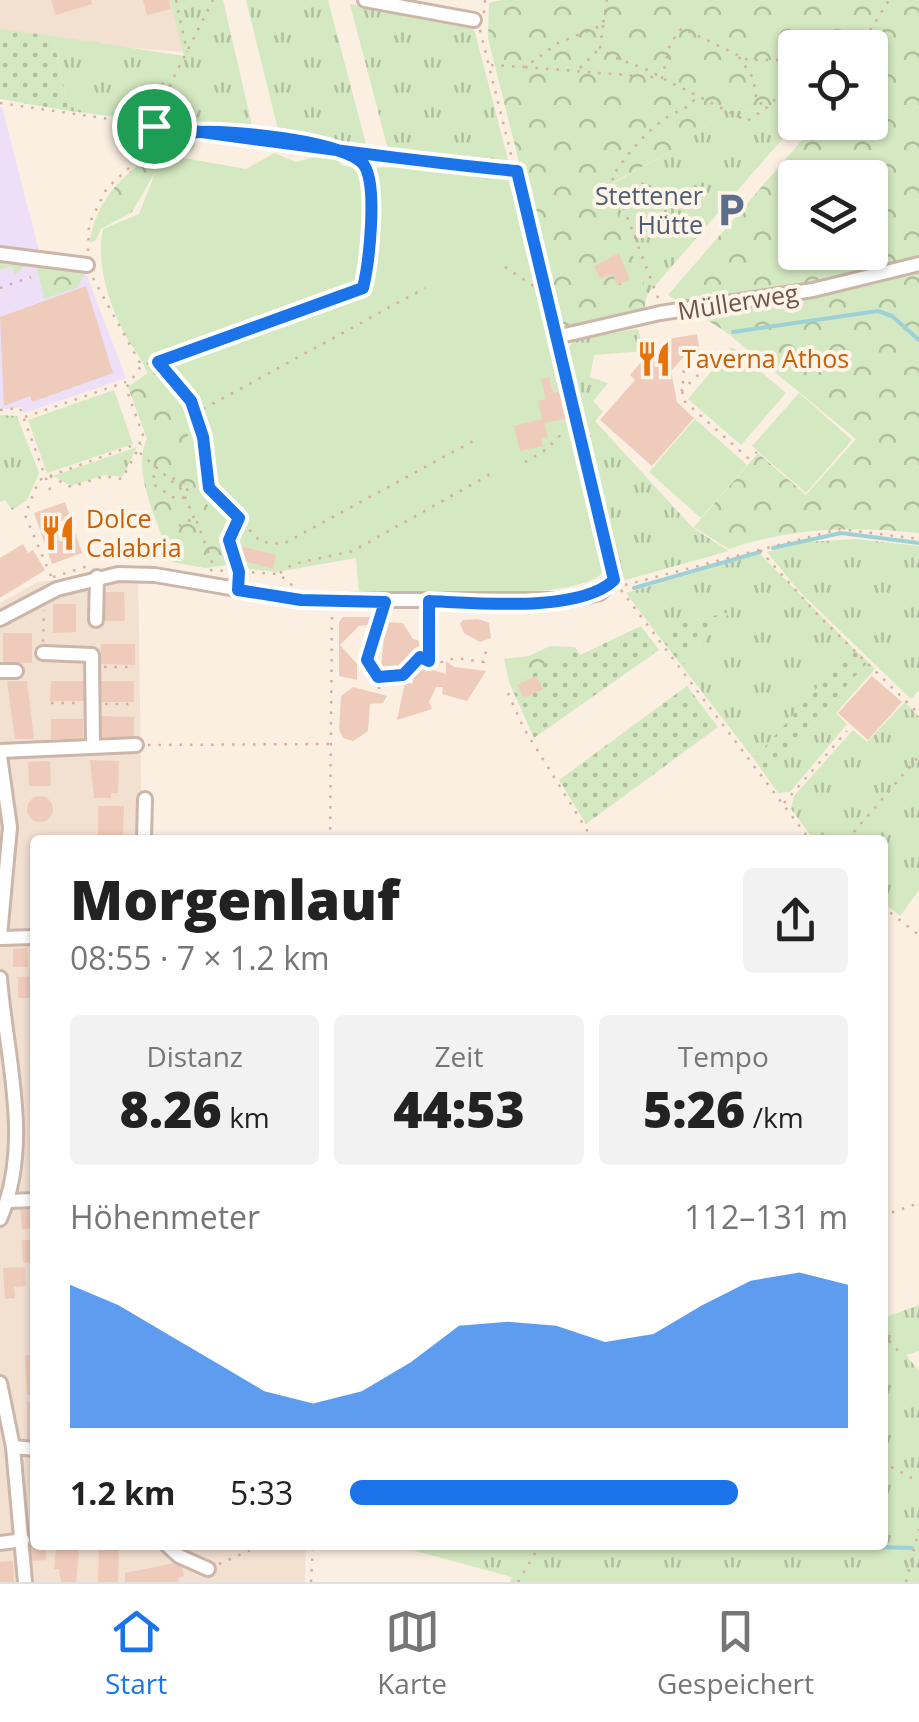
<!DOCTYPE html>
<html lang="de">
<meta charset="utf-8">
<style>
body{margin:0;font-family:"Open Sans",sans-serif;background:#f2f2f2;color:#222;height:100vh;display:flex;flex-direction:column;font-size:38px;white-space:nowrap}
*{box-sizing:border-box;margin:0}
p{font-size:32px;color:#767676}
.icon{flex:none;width:55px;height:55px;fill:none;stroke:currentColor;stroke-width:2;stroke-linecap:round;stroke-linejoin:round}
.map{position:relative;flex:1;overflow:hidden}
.drawer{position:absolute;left:30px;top:835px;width:858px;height:715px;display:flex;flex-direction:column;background:#fff;border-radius:10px;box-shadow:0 2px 8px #0004}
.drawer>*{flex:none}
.fabs{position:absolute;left:778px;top:30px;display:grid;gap:20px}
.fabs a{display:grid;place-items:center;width:110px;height:110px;border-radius:10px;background:#fff;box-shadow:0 2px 8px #0004;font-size:50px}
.pin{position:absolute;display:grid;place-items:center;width:85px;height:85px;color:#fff;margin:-42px;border:5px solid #fff;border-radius:50%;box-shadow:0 2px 10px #0007}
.round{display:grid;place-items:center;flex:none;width:105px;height:105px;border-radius:10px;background:#f2f2f2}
.summary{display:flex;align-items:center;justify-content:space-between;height:170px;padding:0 40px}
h1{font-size:55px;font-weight:800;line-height:75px}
.stats{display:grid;grid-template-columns:repeat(3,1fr);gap:15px;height:170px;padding:10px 40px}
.stats div{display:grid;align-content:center;border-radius:10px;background:#f2f2f2;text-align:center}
.stats b{font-size:50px;font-weight:800}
.stats small{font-size:28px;font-weight:400}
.stats p{font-size:28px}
.chart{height:280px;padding:20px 40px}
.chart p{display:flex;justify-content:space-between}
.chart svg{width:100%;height:180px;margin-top:10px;fill:#1a73e8;opacity:.7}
ul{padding:0 40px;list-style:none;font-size:32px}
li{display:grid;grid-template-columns:160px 120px 1fr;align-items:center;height:75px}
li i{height:25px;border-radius:12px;background:#1a73e8}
.dock{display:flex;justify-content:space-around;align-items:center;height:140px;border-top:2px solid #e0e0e0;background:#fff;font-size:28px;color:#767676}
.dock a{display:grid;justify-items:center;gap:5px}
.dock .selected{color:#1a73e8}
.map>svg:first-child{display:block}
</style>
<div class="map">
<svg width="919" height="1582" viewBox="0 0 919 1582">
<defs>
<pattern id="grass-tufts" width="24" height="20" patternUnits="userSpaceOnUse" patternTransform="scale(2.5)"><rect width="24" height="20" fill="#d4e8c1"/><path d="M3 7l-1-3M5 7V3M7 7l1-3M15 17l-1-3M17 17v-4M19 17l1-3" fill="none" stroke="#b0bf9f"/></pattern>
<pattern id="forest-crowns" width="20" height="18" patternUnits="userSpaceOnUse" patternTransform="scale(2.5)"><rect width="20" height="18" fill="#d4e8c1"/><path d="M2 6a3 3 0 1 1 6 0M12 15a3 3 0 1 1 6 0" fill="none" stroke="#b0bf9f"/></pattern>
<pattern id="garden-dots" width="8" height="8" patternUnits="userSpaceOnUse" patternTransform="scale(2.5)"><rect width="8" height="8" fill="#d4e8c1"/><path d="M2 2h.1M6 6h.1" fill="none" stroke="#b0bf9f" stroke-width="1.8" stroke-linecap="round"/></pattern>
</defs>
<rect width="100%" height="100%" fill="#fbefe2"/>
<g fill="#f2e0d1">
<polygon points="0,0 183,0 186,52 0,38"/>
<polygon points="138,571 142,840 35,840 35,1545 306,1545 305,1582 0,1582 0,603 38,582"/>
</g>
<g fill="#ecdff7">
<polygon points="0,106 2,107 40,255 0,250"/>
<polygon points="0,258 80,270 87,276 126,378 24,413 21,407 0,410"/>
</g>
<g fill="url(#grass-tufts)">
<polygon points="170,0 223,0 254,134 69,111 53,36 184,56"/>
<polygon points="246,0 328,0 368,152 280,138"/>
<polygon points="350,4 467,22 475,32 509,164 504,167 390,157"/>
<polygon points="725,110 764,112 790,130 647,295 607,187 680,146"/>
<polygon points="638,329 644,351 594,355 590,377 608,383 593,401 603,412 595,421 693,528 729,551 625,580 620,576 564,356 573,340"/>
<polygon points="0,415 17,416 39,473 27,500 12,510 5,500 0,502"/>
<polygon points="137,447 122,477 104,475 71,486 53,476"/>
<polygon points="856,539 919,546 919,690 911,699 799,591 767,552 807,542"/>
<polygon points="760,554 853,648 754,759 682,666 728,613 654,630 626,593"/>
<polygon points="868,662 875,669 836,713 847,724 790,792 778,793 766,776"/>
<polygon points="905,702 919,717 919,890 900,916 883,902 882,840 814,840 791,809 794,796 853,730 867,742"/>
<polygon points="919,1305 919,1351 906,1355 919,1371 919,1582 510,1582 512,1577 393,1545 882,1545 883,1318"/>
</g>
<g fill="url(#forest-crowns)" fill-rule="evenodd">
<path d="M502 0H919V533C854 526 792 527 729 549L694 527 758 453 806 495 856 439 726 332 668 295 802 140 764 112 725 110 680 146 607 186 647 295 643 315 573 330 559 322 488 38 489 3ZM795 48H870V122H795ZM795 178H870V252H795Z"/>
<path d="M198 136 193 150 156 171 132 212 101 229 96 240 90 243C97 187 146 152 198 136Z"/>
<polygon points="0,257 81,268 84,276 76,288 44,299 37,268 24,266 15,275 11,266 0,270"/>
<path d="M156 367 184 397 233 518 225 548 229 565 205 568 172 562C161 529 130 472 147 439L128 387Z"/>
<polygon points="550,646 575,647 509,682 504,659 529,656"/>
</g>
<g fill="url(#garden-dots)">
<polygon points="0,29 53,36 69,111 0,99"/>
<polygon points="730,612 682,666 654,630"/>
<polygon points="641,626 659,650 534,738 509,682 575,647 580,655"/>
<polygon points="853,648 868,662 766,776 754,759"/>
<polygon points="687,686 718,727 586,824 559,780"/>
</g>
<g fill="#d4e8c1">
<path d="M274 153 296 162 330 153 342 165 353 168 414 167 510 176 603 572C577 603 406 593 359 593L356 558 277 572 230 567 223 549 227 526C212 511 195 494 192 473 184 429 196 402 154 371L147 373C142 357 130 345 123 331 108 301 96 262 103 229L139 214 156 171 184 158 246 169Z"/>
<polygon points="732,347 786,393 741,445 688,399"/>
<polygon points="114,390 133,444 47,473 28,420"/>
<polygon points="799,393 852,440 806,493 752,446"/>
<polygon points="695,419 747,465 701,518 649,472"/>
</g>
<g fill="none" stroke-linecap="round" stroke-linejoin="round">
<g stroke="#9ed1d5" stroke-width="4">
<polyline points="733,332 878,311 892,316 919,340"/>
<polyline points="773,548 841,533 919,543"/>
<polyline points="634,588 760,552"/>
<polyline points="810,1545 912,1548"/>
</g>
</g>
<g fill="#efcbbb">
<polygon points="51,0 91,0 92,4 56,15"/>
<polygon points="143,0 169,0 171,9 147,15"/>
<polygon points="619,253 630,280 617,285 613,274 600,279 594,266"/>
<polygon points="86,286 113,373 32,402 30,396 4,406 0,317"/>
<polygon points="697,334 700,353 688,352 671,371 677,402 694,418 652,466 600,420 635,380 630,375 648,354 656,357 669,339"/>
<polygon points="549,377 553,393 561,391 568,418 544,423 548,437 541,438 543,446 520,451 514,426 542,419 538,401 546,399 541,379"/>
<polygon points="65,502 82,553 52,564 34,513"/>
<polygon points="23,544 28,553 33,550 45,570 0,598 0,558"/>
<polygon points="240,546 276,555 273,569 238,559"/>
<polygon points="102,592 124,592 125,621 102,621"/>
<polygon points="53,604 76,604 76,632 53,633"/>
<polygon points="343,617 373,617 373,624 359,626 340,645 357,664 357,680 339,676 339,622"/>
<polygon points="478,619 489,623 491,638 480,642 464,633 460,624 463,620"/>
<polygon points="385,622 403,623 413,639 424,642 425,652 411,656 401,670 381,669"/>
<rect x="3" y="633" width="29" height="30"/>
<polygon points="101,644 135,644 135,665 101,664"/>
<polygon points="419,660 426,668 446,674 446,661 454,667 486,671 467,701 442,694 443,687 436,687 429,702 432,709 397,720 405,682 412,684 414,677 408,670"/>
<polygon points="536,676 543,689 524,698 517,685"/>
<polygon points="872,676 902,702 868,740 838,713"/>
<polygon points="7,681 27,681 34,739 15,739"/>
<polygon points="51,681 85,681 84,701 50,701"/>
<rect x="101" y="681" width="33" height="21"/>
<polygon points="353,687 387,696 383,703 370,704 368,731 353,741 343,738 339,730 341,696"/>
<polygon points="101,716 134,717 134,737 100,737"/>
<rect x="51" y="719" width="32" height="20"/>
<polygon points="90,760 119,761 118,793 111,793 111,798 94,798"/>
<polygon points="50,761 51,786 29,786 28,762"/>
<circle cx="40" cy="809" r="13"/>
<polygon points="98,806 124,806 123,839 98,838"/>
<polygon points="27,948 28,967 13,967 13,949"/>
<polygon points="35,976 35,998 18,998 18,977"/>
<polygon points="35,1206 35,1228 22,1229 20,1207"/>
<polygon points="22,1240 35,1240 35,1262 23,1263"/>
<polygon points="25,1267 26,1286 14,1287 15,1298 5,1299 3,1268"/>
<polygon points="25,1355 35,1355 35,1395 27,1395"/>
<rect x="27" y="1402" width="8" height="37"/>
<polygon points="35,1533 35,1545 45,1545 46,1560 30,1561 27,1534"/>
<polygon points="99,1545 119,1545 118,1582 98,1582"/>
<polygon points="56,1548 79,1550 76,1582 61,1582 59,1569 54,1569"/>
<polygon points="13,1561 14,1582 0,1582 0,1562"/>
<polygon points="174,1563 181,1564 184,1576 178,1578 179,1582 125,1582 125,1573"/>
</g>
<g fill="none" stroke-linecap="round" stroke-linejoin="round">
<defs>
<g id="minor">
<polyline points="365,0 474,20"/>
<polyline points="0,254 87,265"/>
<polyline points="0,619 57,589 118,574 155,575 301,600 570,600 600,593 614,580 613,570 556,337 660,313 813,290 919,264"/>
<polyline points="96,620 97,577"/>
<polyline points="43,653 92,655 93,746"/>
<polyline points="0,671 16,671"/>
<polyline points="0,751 136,745"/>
<polyline points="0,756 10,827 0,936"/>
<polyline points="144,840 145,799"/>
<polyline points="0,938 35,937"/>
<path d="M0 978C6 1057 33 1143 0 1219"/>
<polyline points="8,1201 35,1200"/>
<polyline points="0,1383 13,1447 25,1582"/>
<polyline points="13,1447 35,1449"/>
<polyline points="0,1543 23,1540"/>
<polyline points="167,1545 179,1556 208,1569"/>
</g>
</defs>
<use href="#minor" stroke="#cbb6a9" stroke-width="18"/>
<g stroke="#d4af9e" stroke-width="2.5" stroke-dasharray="2.5 8" stroke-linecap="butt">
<polyline points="176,0 187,52"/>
<polyline points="484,13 485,0"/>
<path d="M603 25 600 48C619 63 637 63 657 75"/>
<polyline points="480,30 553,323"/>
<polyline points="859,48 889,0"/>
<polyline points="739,57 753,78 757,102 768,106"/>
<polyline points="491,65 525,67 558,43 603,25 607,0"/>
<polyline points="525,67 662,78 670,44 682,28 748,60 791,60 795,54"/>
<polyline points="580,68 599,49"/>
<polyline points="664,79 747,121 769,106 795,77"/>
<polyline points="0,103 191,131"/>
<polyline points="811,127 814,122"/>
<polyline points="143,155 174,77 213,0"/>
<polyline points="88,251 89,224 107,188 142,156 197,131 281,140 413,163 517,171"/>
<polyline points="505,267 547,295"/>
<polyline points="93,278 141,365 158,362 191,401 203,437 209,488 261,542 283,544 475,440"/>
<polyline points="0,288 31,277"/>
<path d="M658 298 612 177C627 154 646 131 669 116 681 109 688 109 696 97"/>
<path d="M159 362 363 288C372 251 380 183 353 154"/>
<polyline points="716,365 709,358 691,359 684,367 682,399 748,458 757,452"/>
<polyline points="681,391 711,363"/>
<polyline points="0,410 20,408 51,492"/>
<polyline points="194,414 425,288"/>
<polyline points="25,417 126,382"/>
<polyline points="140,453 182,490 194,518"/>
<polyline points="525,462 547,449 565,430"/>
<polyline points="155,465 153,484 176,499 186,497 188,484 172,478"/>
<polyline points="50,476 71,487 104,476 122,479 141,444"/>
<polyline points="238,519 229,540 239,578"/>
<polyline points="179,526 194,518 197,522 215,570"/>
<polyline points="760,550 816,613 919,714"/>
<polyline points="210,570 279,574 293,586"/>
<polyline points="280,573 293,564 353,551 496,471"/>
<polyline points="51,576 25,515 39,480 142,442 144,438 126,388 141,366"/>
<polyline points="53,577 88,566"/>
<polyline points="625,585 840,529 919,539"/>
<polyline points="621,590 810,840"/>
<polyline points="43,642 44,610"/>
<polyline points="429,659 429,612"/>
<polyline points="104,667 133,667"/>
<polyline points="377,675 367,660 383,615"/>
<polyline points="379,689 378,677 403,675 421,657 435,664 455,658 484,662 487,644"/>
<polyline points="508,693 523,727 593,840"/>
<polyline points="51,703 82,703"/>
<polyline points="105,704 133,704"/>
<polyline points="148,745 330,744"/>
<polyline points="784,803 847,731"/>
<polyline points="330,840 332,612"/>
<polyline points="847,840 919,756"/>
<polyline points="882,906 919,935"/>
<polyline points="882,1216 919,1203"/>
<polyline points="882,1333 903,1356"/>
<polyline points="882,1462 919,1482"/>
<polyline points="219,1564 262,1545"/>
<polyline points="311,1582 313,1545"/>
<polyline points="518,1582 540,1545"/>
<polyline points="906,1582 919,1529"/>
</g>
<use href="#minor" stroke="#fff" stroke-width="12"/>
</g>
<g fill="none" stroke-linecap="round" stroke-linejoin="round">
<defs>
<path id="route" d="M154 126C275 141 395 160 517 171L614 580C580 613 477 603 429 601V661L420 657 403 675 378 677 367 660 385 602 301 600 238 590 239 572 229 540 239 518 209 488 203 437 191 401 158 362 363 288C369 263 378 186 364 165 347 141 230 130 199 132 179 133 159 147 142 156L154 126"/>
</defs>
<use href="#route" stroke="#fff" stroke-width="20"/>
<use href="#route" stroke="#1a73e8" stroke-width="12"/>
</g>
<defs>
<symbol id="parking-bare" viewBox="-9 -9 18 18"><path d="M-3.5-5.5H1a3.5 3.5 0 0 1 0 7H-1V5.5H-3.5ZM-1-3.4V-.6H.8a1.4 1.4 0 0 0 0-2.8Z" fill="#5c6f8a" stroke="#fef4e8" stroke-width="2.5" paint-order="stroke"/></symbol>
<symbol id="restaurant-bare" viewBox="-9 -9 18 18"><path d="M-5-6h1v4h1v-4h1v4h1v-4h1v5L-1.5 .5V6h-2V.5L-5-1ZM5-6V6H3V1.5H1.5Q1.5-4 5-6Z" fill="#e8710a" stroke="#fef4e8" stroke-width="2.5" paint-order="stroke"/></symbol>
</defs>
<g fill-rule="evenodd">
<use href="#parking-bare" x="706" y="185" width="50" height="50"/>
<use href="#restaurant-bare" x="629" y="334" width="50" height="50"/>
<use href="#restaurant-bare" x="33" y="508" width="50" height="50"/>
</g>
<g text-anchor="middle" stroke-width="8" stroke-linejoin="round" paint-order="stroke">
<g font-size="25" fill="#4e5e75" stroke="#fef4e8" text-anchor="end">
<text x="703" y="205">Stettener<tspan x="703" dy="29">Hütte</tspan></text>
</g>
<g font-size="25" fill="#71554a" stroke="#fef4e8">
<text transform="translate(738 302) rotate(-9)" y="9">Müllerweg</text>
</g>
<g font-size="25" fill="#c56008" stroke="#fef4e8" text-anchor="start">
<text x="682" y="368">Taverna Athos</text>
<text x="86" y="528">Dolce<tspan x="86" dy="29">Calabria</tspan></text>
</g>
</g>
</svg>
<div class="fabs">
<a><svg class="icon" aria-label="locate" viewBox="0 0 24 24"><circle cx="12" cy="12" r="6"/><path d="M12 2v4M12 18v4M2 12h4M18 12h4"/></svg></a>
<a><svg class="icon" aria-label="layers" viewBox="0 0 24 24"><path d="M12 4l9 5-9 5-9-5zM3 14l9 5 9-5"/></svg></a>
</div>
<div class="pin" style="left:154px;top:126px;background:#1e9e55"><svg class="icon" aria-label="arrive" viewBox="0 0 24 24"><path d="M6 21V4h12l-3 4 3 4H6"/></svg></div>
<section class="drawer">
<div class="summary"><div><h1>Morgenlauf</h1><p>08:55 · 7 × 1.2 km</p></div><a class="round"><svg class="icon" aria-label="share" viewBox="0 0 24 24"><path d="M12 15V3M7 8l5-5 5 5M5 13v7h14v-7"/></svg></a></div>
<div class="stats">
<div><p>Distanz</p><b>8.26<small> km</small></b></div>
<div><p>Zeit</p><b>44:53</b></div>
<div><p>Tempo</p><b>5:26<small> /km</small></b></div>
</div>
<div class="chart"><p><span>Höhenmeter</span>112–131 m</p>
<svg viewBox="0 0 160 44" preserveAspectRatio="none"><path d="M0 44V9L10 14L20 21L30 28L40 35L50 38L60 35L70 28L80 19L90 18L100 19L110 23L120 21L130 14L140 8L150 6L160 9V44z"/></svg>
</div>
<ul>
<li><b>1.2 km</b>5:33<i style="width:78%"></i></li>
</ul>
</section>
</div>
<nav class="dock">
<a class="selected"><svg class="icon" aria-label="home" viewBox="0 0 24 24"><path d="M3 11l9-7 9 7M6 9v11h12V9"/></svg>Start</a>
<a><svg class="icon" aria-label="map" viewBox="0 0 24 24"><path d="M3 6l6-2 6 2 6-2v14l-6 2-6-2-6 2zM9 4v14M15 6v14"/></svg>Karte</a>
<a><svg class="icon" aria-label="saved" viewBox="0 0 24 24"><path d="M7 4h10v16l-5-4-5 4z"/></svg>Gespeichert</a>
</nav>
